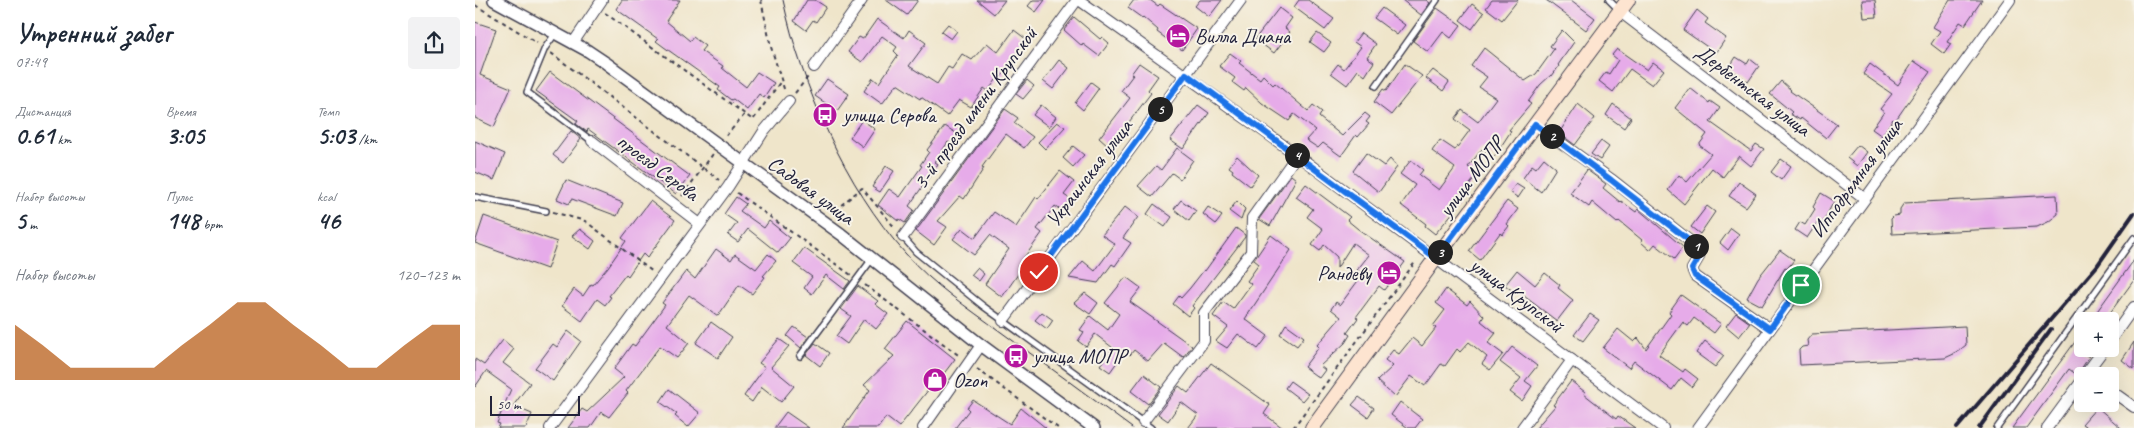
<!DOCTYPE html>
<html lang="ru">
<meta charset="utf-8">
<style>
body{margin:0;font-family:Caveat,sans-serif;background:#f2f2f3;color:#1f2937;height:100vh;display:flex;flex-direction:column;font-size:19px;white-space:nowrap}
*{box-sizing:border-box;margin:0}
p{font-size:16px;color:#747a83}
.icon{flex:none;width:28px;height:28px;fill:none;stroke:currentColor;stroke-width:2;stroke-linecap:round;stroke-linejoin:round}
.map{position:relative;flex:1;overflow:hidden}
.panel{display:flex;flex-direction:column;background:#fff;width:475px}
.panel>*{flex:none}
.fabs{position:absolute;left:1599px;top:312px;display:grid;gap:10px}
.fabs a{display:grid;place-items:center;width:45px;height:45px;border-radius:5px;background:#fff;box-shadow:0 5px 20px #0002;font-size:25px}
.scale{position:absolute;left:15px;bottom:12px;width:90px;box-sizing:border-box;padding-left:5px;border:2px solid #22223b;border-top:0;font-size:14px;line-height:18px;white-space:nowrap;color:#22223b;-webkit-text-stroke:4px #f7f3e8;paint-order:stroke}
.pin{position:absolute;display:grid;place-items:center;width:42px;height:42px;color:#fff;margin:-21px;border:2px solid #fff;border-radius:50%;box-shadow:0 1px 5px #0007}
.km{position:absolute;width:25px;height:25px;margin:-12px;border-radius:50%;background:#222;color:#fff;font-size:14px;line-height:25px;text-align:center}
.round{display:grid;place-items:center;flex:none;width:52px;height:52px;border-radius:5px;background:#f2f2f3}
.overview{display:flex;align-items:center;justify-content:space-between;height:85px;padding:0 15px}
h1{font-size:28px;font-weight:600;line-height:38px}
.figures{display:grid;grid-template-columns:repeat(3,1fr);gap:8px;height:85px;padding:5px 15px}
.figures div{display:grid;align-content:center}
.figures b{font-size:25px;font-weight:600}
.figures small{font-size:14px;font-weight:400}
.figures p{font-size:14px}
.chart{height:140px;padding:10px 15px}
.chart p{display:flex;justify-content:space-between}
.chart svg{width:100%;height:90px;margin-top:5px;fill:#b45309;opacity:.7}
main{display:flex;flex:1;min-height:0}
.map>svg:first-child{display:block}
</style>
<main>
<section class="panel">
<div class="overview"><div><h1>Утренний забег</h1><p>07:49</p></div><a class="round"><svg class="icon" aria-label="share" viewBox="0 0 24 24"><path d="M12 15V3M7 8l5-5 5 5M5 13v7h14v-7"/></svg></a></div>
<div class="figures">
<div><p>Дистанция</p><b>0.61<small> km</small></b></div>
<div><p>Время</p><b>3:05</b></div>
<div><p>Темп</p><b>5:03<small> /km</small></b></div>
</div>
<div class="figures">
<div><p>Набор высоты</p><b>5<small> m</small></b></div>
<div><p>Пульс</p><b>148<small> bpm</small></b></div>
<div><p>kcal</p><b>46</b></div>
</div>
<div class="chart"><p><span>Набор высоты</span>120–123 m</p>
<svg viewBox="0 0 160 44" preserveAspectRatio="none"><path d="M0 44V17L10 27L20 38L30 38L40 38L50 38L60 27L70 17L80 6L90 6L100 17L110 27L120 38L130 38L140 27L150 17L160 17V44z"/></svg>
</div>
</section>
<div class="map">
<svg width="1659" height="428" viewBox="0 0 1659 428">
<rect width="100%" height="100%" fill="#f7f3e8"/>
<filter id="ink" filterUnits="userSpaceOnUse"><feTurbulence type="fractalNoise" baseFrequency=".02" numOctaves="2"/><feDisplacementMap in="SourceGraphic" scale="10" xChannelSelector="R" yChannelSelector="G"/><feConvolveMatrix kernelMatrix="1 2 1 2 8 2 1 2 1" color-interpolation-filters="sRGB"/></filter>
<filter id="wash" filterUnits="userSpaceOnUse"><feTurbulence type="fractalNoise" baseFrequency=".0096" numOctaves="4" result="noise"/><feDisplacementMap in="SourceGraphic" scale="20" xChannelSelector="R" yChannelSelector="G"/><feGaussianBlur stdDeviation="1.12" result="paint"/><feColorMatrix in="noise" values="0 0 0 0 0 0 0 0 0 0 0 0 0 0 0 0 0 1.4 0 .05"/><feComposite in="paint" operator="in"/></filter>
<g filter="url(#wash)">
<rect width="100%" height="100%" fill="#efe5ca"/>
<g id="blocks">
<g fill="#e6abe9">
<polygon points="147,0 205,0 191,21 215,41 218,37 230,46 226,51 248,66 247,68 271,87 282,72 299,83 289,98 284,94 272,110 258,99 256,100 243,90 245,87 189,47 181,41 183,39 141,9"/>
<polygon points="332,0 340,0 351,7 341,22 338,20 331,30 319,21"/>
<polygon points="411,0 443,0 432,15"/>
<polygon points="502,0 530,0 519,14"/>
<polygon points="558,0 570,0 561,12 553,6"/>
<polygon points="659,0 675,0 683,6 685,4 722,29 707,50 682,32 683,30 668,17 667,18 653,8"/>
<polygon points="725,0 747,0 734,17 720,6"/>
<polygon points="824,0 833,0 859,19 850,30 819,7"/>
<polygon points="927,0 951,0 955,3 946,15"/>
<polygon points="1017,0 1043,0 1027,20 1011,8"/>
<polygon points="1071,0 1096,0 1120,18 1111,30"/>
<polygon points="1387,0 1400,0 1402,17 1389,18"/>
<polygon points="1475,0 1507,0 1490,25 1485,22 1472,42 1476,44 1469,54 1456,44 1465,31 1458,27"/>
<polygon points="997,4 1009,13 997,29 985,20"/>
<polygon points="804,8 817,18 810,28 815,32 799,53 780,39"/>
<polygon points="907,8 930,25 922,35 899,18"/>
<polygon points="962,8 986,25 976,38 968,32 953,52 938,41"/>
<polygon points="1222,10 1233,19 1230,23 1251,38 1241,53 1208,30"/>
<polygon points="599,17 625,39 627,37 634,43 624,56 608,44 607,46 589,30"/>
<polygon points="402,19 429,38 434,30 451,43 434,66 462,84 473,67 477,69 487,54 497,60 512,43 523,52 539,30 551,39 536,65 526,77 524,76 513,91 509,88 496,107 484,100 472,116 446,97 445,99 422,84 407,104 389,91 398,78 404,83 423,55 419,51 422,47 407,36 387,62 373,52 384,37 388,39"/>
<polygon points="0,22 21,29 5,75 36,88 19,127 0,118"/>
<polygon points="473,24 482,31 476,39 466,32"/>
<polygon points="1087,30 1099,42 1083,65 1084,66 1077,76 1076,75 1065,85 1053,102 1056,104 1034,130 1036,131 1019,157 1007,149 993,167 1003,174 982,201 985,204 960,234 950,226 951,224 926,205 940,185 925,174 936,160 948,170 944,175 964,190 980,168 957,151 965,140 980,150 995,130 980,119 987,110 1003,122 1021,98 1004,87 1012,77 996,66 1009,48 1050,81 1061,74 1079,49 1075,46"/>
<polygon points="842,33 856,43 849,52 835,42"/>
<polygon points="886,33 901,44 892,57 899,62 890,76 883,70 872,85 856,73 863,64 869,69 886,47 879,42"/>
<polygon points="1142,49 1172,70 1178,62 1189,70 1177,85 1155,69 1138,92 1124,81 1131,72 1134,74 1143,60 1137,55"/>
<polygon points="755,53 766,61 764,63 785,79 788,75 798,85 800,83 833,111 838,105 847,112 844,117 867,136 890,113 895,117 891,122 894,124 883,137 881,135 866,156 848,143 843,148 831,140 840,130 819,114 814,121 787,103 771,88 769,91 757,82 760,78 744,66"/>
<polygon points="1261,57 1272,64 1275,59 1284,66 1273,82 1254,68"/>
<polygon points="584,60 594,68 578,89 568,81"/>
<polygon points="1439,61 1455,72 1429,108 1420,121 1418,119 1407,136 1397,129 1409,112 1405,109 1417,94 1388,74 1395,64 1423,85"/>
<polygon points="664,63 683,76 673,90 676,93 651,126 653,128 646,138 642,134 633,146 624,138 655,98 646,91 658,75 656,74"/>
<polygon points="930,64 947,76 916,115 899,102 908,89 911,91"/>
<polygon points="958,70 974,82 968,91 951,78"/>
<polygon points="75,72 215,176 201,194 113,129 112,132 101,124 103,121 61,91"/>
<polygon points="352,79 374,94 362,111 340,96"/>
<polygon points="552,80 559,86 548,99 541,94"/>
<polygon points="1306,81 1316,90 1315,91 1362,124 1351,138 1326,118 1325,120 1315,114 1317,112 1295,94"/>
<polygon points="616,82 624,88 608,110 600,103"/>
<polygon points="1215,88 1234,103 1235,101 1245,108 1235,122 1276,151 1281,144 1289,149 1276,166 1264,156 1248,177 1237,168 1209,204 1193,190 1204,175 1212,182 1236,154 1224,145 1232,134 1200,108"/>
<polygon points="1103,104 1120,118 1100,145 1084,133"/>
<polygon points="1138,104 1156,118 1149,128 1131,115"/>
<polygon points="566,105 581,117 574,127 558,115"/>
<polygon points="723,105 734,113 708,149 695,140"/>
<polygon points="530,109 543,118 539,123 558,137 549,148 531,134 507,167 509,168 489,199 485,196 463,221 472,227 459,245 441,231"/>
<polygon points="387,120 400,129 388,147 375,137"/>
<polygon points="582,122 590,127 570,149 563,142"/>
<polygon points="470,126 484,135 478,145 473,142 460,162 463,164 434,206 439,210 430,223 424,219 423,221 403,205 414,189 425,197 447,166 445,165 454,152 452,150"/>
<polygon points="96,131 106,139 88,163 78,155"/>
<polygon points="0,141 30,154 19,180 0,172"/>
<polygon points="1126,141 1134,147 1125,160 1116,154"/>
<polygon points="1383,145 1392,152 1382,166 1372,158"/>
<polygon points="598,146 609,155 598,167 588,158"/>
<polygon points="702,148 718,160 705,179 697,173 677,197 663,186 681,166 686,170"/>
<polygon points="891,153 909,166 915,159 922,167 904,192 878,171"/>
<polygon points="762,156 783,175 775,186 757,172 758,170 754,167"/>
<polygon points="1069,158 1081,168 1066,192 1048,178 1057,165 1061,168"/>
<polygon points="1306,159 1316,166 1306,180 1296,172"/>
<polygon points="411,166 419,171 405,192 397,187"/>
<polygon points="1112,170 1131,184 1128,188 1145,202 1146,201 1161,212 1163,209 1208,247 1199,259 1180,244 1175,250 1166,242 1167,240 1144,221 1142,223 1117,202 1114,207 1095,193"/>
<polygon points="585,171 599,182 589,195 595,199 587,211 580,206 562,229 567,233 549,258 553,260 527,297 510,284 534,249 515,235 499,255 478,239 487,228 500,238 519,212 541,227 561,197 563,199"/>
<polygon points="816,175 821,179 795,226 784,219"/>
<polygon points="91,180 148,203 142,216 97,199 94,204 82,199"/>
<polygon points="1264,182 1281,194 1271,207 1254,196"/>
<polygon points="831,184 875,217 872,220 883,229 930,262 909,290 904,286 881,317 883,318 872,333 875,335 870,343 845,366 850,370 844,378 829,367 844,347 842,345 866,317 856,309 861,302 865,305 888,274 882,270 894,255 878,243 862,268 862,257 849,245 845,251 837,245 848,229 832,217 838,209 821,197"/>
<polygon points="1041,184 1049,189 1043,198 1035,192"/>
<polygon points="1346,193 1359,201 1346,226 1342,223 1332,238 1320,230 1325,222 1330,225 1340,209 1338,207"/>
<polygon points="1582,195 1583,214 1573,222 1562,227 1417,234 1416,219 1419,216 1425,215 1425,209 1429,203"/>
<polygon points="261,197 271,204 265,211 289,228 294,221 315,238 303,253 273,229 263,242 253,235 262,223 249,214"/>
<polygon points="706,200 721,211 714,221 699,209"/>
<polygon points="175,201 200,220 172,258 168,254 153,276 151,274 134,296 136,297 130,305 122,299 107,321 87,306 99,289 108,296 116,284 118,285 133,267 151,241 147,238"/>
<polygon points="762,201 770,209 766,220 754,211"/>
<polygon points="1032,201 1043,209 1032,224 1034,226 1027,235 1025,233 1005,260 994,251"/>
<polygon points="679,204 697,217 690,227 672,214"/>
<polygon points="1232,206 1240,212 1225,234 1216,227"/>
<polygon points="650,207 663,217 648,238 656,243 640,266 637,264 623,283 594,278 608,261 620,271 640,244 627,235"/>
<polygon points="733,207 747,216 741,224 728,214"/>
<polygon points="9,216 82,242 72,269 0,243"/>
<polygon points="761,228 770,235 770,237 717,306 719,308 713,316 698,304 704,296 706,298 715,288 729,270 730,271"/>
<polygon points="1256,228 1264,234 1253,250 1245,243"/>
<polygon points="105,229 120,241 115,249 97,236"/>
<polygon points="796,235 816,250 770,319 793,336 783,349 763,334 752,348 741,341 753,327 738,316 748,302 758,309 776,284 772,281 784,264 779,260"/>
<polygon points="329,248 375,281 369,289 351,275 337,294 329,288 337,277 318,263"/>
<polygon points="241,249 256,260 260,254 281,269 293,254 301,261 288,276 290,277 277,294 264,285 243,316 214,295 192,325 214,343 202,358 185,346 151,391 153,393 134,417 126,412 115,428 93,428 107,409 112,412 149,377 139,369 157,344 160,346 190,305 187,303 211,271 220,279"/>
<polygon points="1305,250 1319,260 1312,269 1310,268 1287,306 1272,298 1283,278"/>
<polygon points="1659,260 1659,280 1629,321 1615,321"/>
<polygon points="502,268 509,274 504,281 496,275"/>
<polygon points="1042,270 1060,285 1070,273 1085,285 1083,288 1098,300 1082,321 1041,290 1039,292 1030,285"/>
<polygon points="651,277 666,288 655,302 717,346 708,357 689,343 673,361 659,350 655,355 650,351 635,372 625,365 638,348 620,334 611,347 603,341 609,332 605,330 615,316 633,330 644,314 630,303"/>
<polygon points="383,286 403,301 400,304 413,314 401,329 389,319 372,344 361,336 376,316 366,309"/>
<polygon points="971,289 992,305 995,301 1009,316 1006,321 1021,333 1013,343 1028,354 1015,370 1007,364 1012,357 994,342 985,352 982,349 970,366 966,364 950,386 936,376 920,397 902,381 918,366 910,360 918,350 924,354 937,338 947,346 961,328 958,326 970,310 961,303"/>
<polygon points="610,293 623,303 615,314 599,303"/>
<polygon points="1206,295 1246,324 1239,333 1219,318 1213,326 1208,322 1184,355 1208,372 1210,369 1223,379 1217,387 1206,378 1197,390 1159,361 1154,368 1128,348 1143,329 1159,342 1163,338 1171,349 1196,314 1194,312"/>
<polygon points="567,312 578,320 572,329 560,320"/>
<polygon points="1261,313 1275,323 1264,337 1251,326"/>
<polygon points="1115,314 1124,320 1108,341 1099,335"/>
<polygon points="432,321 480,359 460,385 458,384 424,427 411,417 403,428 368,428 395,390 389,385 419,356 410,349"/>
<polygon points="236,322 257,337 243,358 221,343"/>
<polygon points="811,324 829,337 822,346 805,334"/>
<polygon points="1490,326 1491,345 1481,353 1470,358 1325,365 1324,350 1327,347 1333,346 1332,340 1337,334"/>
<polygon points="319,327 333,337 326,348 312,336"/>
<polygon points="93,331 106,341 78,381 60,368 78,344 82,347"/>
<polygon points="1608,331 1607,352 1614,357 1602,375 1594,369 1551,428 1537,428"/>
<polygon points="304,339 314,346 296,367 319,386 306,402 287,387 277,402 269,396 290,367 284,363"/>
<polygon points="28,340 39,349 28,363 55,383 38,406 57,414 51,428 23,428 25,424 22,423 36,389 11,371 0,387 0,359 9,365"/>
<polygon points="1230,341 1249,356 1240,367 1221,353"/>
<polygon points="1659,342 1659,369 1647,360"/>
<polygon points="340,343 354,353 345,366 331,355"/>
<polygon points="1037,347 1062,366 1050,381 1057,386 1047,401 1035,392 1046,378 1025,362"/>
<polygon points="736,363 795,405 789,414 808,428 713,428 723,415 706,402 693,421 683,414 704,386 713,393"/>
<polygon points="669,374 686,387 673,404 656,391"/>
<polygon points="815,381 833,394 827,401 810,388"/>
<polygon points="1096,381 1110,392 1109,394 1141,419 1143,416 1160,428 1061,428 1080,406 1078,405"/>
<polygon points="194,389 225,413 213,427 200,416 202,414 185,402"/>
<polygon points="884,397 899,408 893,417 877,405"/>
<polygon points="498,400 535,424 546,408 571,428 480,428 494,410 492,408"/>
<polygon points="925,402 947,419 940,428 933,428 916,415"/>
<polygon points="1622,407 1646,428 1613,428 1607,424"/>
<polygon points="311,412 334,428 299,428"/>
</g>
</g>
</g>
<g filter="url(#ink)">
<use href="#blocks" fill-opacity="0" stroke="#413f50" stroke-width="1"/>
<g fill="none" stroke-linecap="round" stroke-linejoin="round">
<defs>
<g id="service">
<polyline points="1134,0 1144,10"/>
<polyline points="80,34 70,48 52,92 117,141"/>
<polyline points="901,86 962,0"/>
<polyline points="0,197 71,211"/>
<polyline points="428,237 441,252 508,306 676,428"/>
<polyline points="325,356 397,259"/>
<polyline points="1522,428 1659,238"/>
</g>
<g id="minor">
<polyline points="604,0 822,155 1188,428"/>
<polyline points="1144,11 1389,198"/>
<polyline points="98,43 127,0"/>
<polyline points="339,67 387,0"/>
<polyline points="1060,124 1136,179 1225,249 1224,257 1217,269 1220,276 1295,329"/>
<polyline points="117,141 225,224"/>
<polyline points="428,237 602,0"/>
<polyline points="528,321 766,0"/>
<polyline points="1635,341 1659,307"/>
<polyline points="1609,376 1629,349"/>
<polyline points="1635,390 1659,407"/>
<polyline points="668,422 729,341 729,313 776,252 777,218 822,155"/>
<polyline points="75,428 253,187 289,131 314,101"/>
<polyline points="448,428 506,345"/>
<polyline points="1047,428 1097,360"/>
<polyline points="1223,428 1535,0"/>
<polyline points="1572,428 1608,379"/>
</g>
<polyline id="tertiary" points="19,0 113,51 131,63 366,234 506,345 619,428"/>
<polyline id="secondary" points="837,428 961,258 1153,0"/>
</defs>
<use href="#service" stroke="#413f50" stroke-width="8"/>
<use href="#minor" stroke="#413f50" stroke-width="12"/>
<use href="#tertiary" stroke="#413f50" stroke-width="14"/>
<use href="#secondary" stroke="#413f50" stroke-width="16"/>
<g stroke="#413f50" stroke-width="2" stroke-dasharray="4 4" stroke-linecap="butt">
<polyline points="286,0 296,47 310,92"/>
<polyline points="0,5 62,43"/>
<polyline points="130,13 278,120 306,81"/>
<polyline points="76,53 244,180"/>
<polyline points="320,93 333,77"/>
<polyline points="251,136 269,115"/>
<polyline points="262,193 376,275"/>
<polyline points="207,196 238,154"/>
<polyline points="360,210 387,188 420,228"/>
<polyline points="78,212 110,221 178,272"/>
<polyline points="390,285 486,357"/>
<polyline points="502,369 583,428"/>
<polyline points="818,428 941,261"/>
</g>
<use href="#service" stroke="#fff" stroke-width="5"/>
<use href="#minor" stroke="#fff" stroke-width="10"/>
<use href="#tertiary" stroke="#fff" stroke-width="11"/>
<use href="#secondary" stroke="#fde4d0" stroke-width="14"/>
<path stroke="#22223b" stroke-width="1" d="M308 0C327 87 370 186 430 253 457 284 493 308 526 332 570 364 614 396 657 428"/>
<g stroke="#22223b" stroke-width="4">
<polyline points="1482,428 1622,266 1659,213"/>
<polyline points="1504,428 1576,329"/>
</g>
</g>
</g>
<g fill="none" stroke-linecap="round" stroke-linejoin="round" filter="url(#ink)">
<defs>
<polyline id="route" points="564,272 711,74 961,258 1060,124 1136,180 1225,249 1224,257 1217,269 1220,276 1295,329 1326,285"/>
</defs>
<use href="#route" stroke="#fff" stroke-width="10"/>
<use href="#route" stroke="#1a73e8" stroke-width="6"/>
</g>
<defs>
<symbol id="hotel-disc" viewBox="-11 -11 22 22"><circle r="9.5" fill="#b5179e" stroke="#f7f3e8"/><path d="M-6-4.5h1.5V1H6V5H4.5V3h-9V5H-6ZM-4 0a1.8 1.8 0 1 1 3.6 0ZM.5 0V-2.5h3Q6-2.5 6 0Z" fill="#fff"/></symbol>
<symbol id="bus-disc" viewBox="-11 -11 22 22"><circle r="9.5" fill="#b5179e" stroke="#f7f3e8"/><path d="M-5-6H5V4H4V6H2V4H-2V6H-4V4H-5ZM-3.5-4V0h7V-4ZM-3.5 1.2v1.5H-2V1.2ZM2 1.2v1.5H3.5V1.2Z" fill="#fff"/></symbol>
<symbol id="shop-disc" viewBox="-11 -11 22 22"><circle r="9.5" fill="#b5179e" stroke="#f7f3e8"/><path d="M-5-2.5h2.3a2.7 3.5 0 0 1 5.4 0H5L5.5 6h-11ZM-1.5-2.5h3a1.5 2.3 0 0 0-3 0Z" fill="#fff"/></symbol>
</defs>
<g fill-rule="evenodd">
<use href="#hotel-disc" x="689" y="22" width="28" height="28"/>
<use href="#bus-disc" x="336" y="101" width="28" height="28"/>
<use href="#hotel-disc" x="900" y="259" width="28" height="28"/>
<use href="#bus-disc" x="527" y="342" width="28" height="28"/>
<use href="#shop-disc" x="446" y="366" width="28" height="28"/>
</g>
<g text-anchor="middle" stroke-width="4" stroke-linejoin="round" paint-order="stroke">
<g font-size="21" fill="#22223b" stroke="#f7f3e8" text-anchor="start">
<text x="720" y="43">Вилла Диана</text>
<text x="368" y="122">улица Серова</text>
<text x="896" y="280" text-anchor="end">Рандеву</text>
<text x="558" y="363">улица МОПР</text>
<text x="478" y="387">Ozon</text>
</g>
<g font-size="21" fill="#22223b" stroke="#f7f3e8">
<text transform="translate(1278 90) rotate(37)" y="7">Дербентская улица</text>
<text transform="translate(500 108) rotate(-54)" y="7">3-й проезд имени Крупской</text>
<text transform="translate(183 167) rotate(37)" y="7">проезд Серова</text>
<text transform="translate(614 173) rotate(-53)" y="7">Украинская улица</text>
<text transform="translate(996 177) rotate(-53)" y="7">улица МОПР</text>
<text transform="translate(1381 178) rotate(-54)" y="7">Ипподромная улица</text>
<text transform="translate(336 190) rotate(36)" y="7">Садовая улица</text>
<text transform="translate(1042 295) rotate(37)" y="7">улица Крупской</text>
</g>
</g>
</svg>
<div class="fabs">
<a>+</a>
<a>−</a>
</div>
<div class="scale">50 m</div>
<div class="pin" style="left:1326px;top:285px;background:#1e9e55"><svg class="icon" aria-label="arrive" viewBox="0 0 24 24"><path d="M6 21V4h12l-3 4 3 4H6"/></svg></div>
<div class="pin" style="left:564px;top:272px;background:#d93025"><svg class="icon" aria-label="check" viewBox="0 0 24 24"><path d="M5 12l5 5 9-10"/></svg></div>
<b class="km" style="left:1221px;top:246px">1</b>
<b class="km" style="left:1077px;top:136px">2</b>
<b class="km" style="left:965px;top:252px">3</b>
<b class="km" style="left:822px;top:155px">4</b>
<b class="km" style="left:685px;top:109px">5</b>
</div>
</main>
